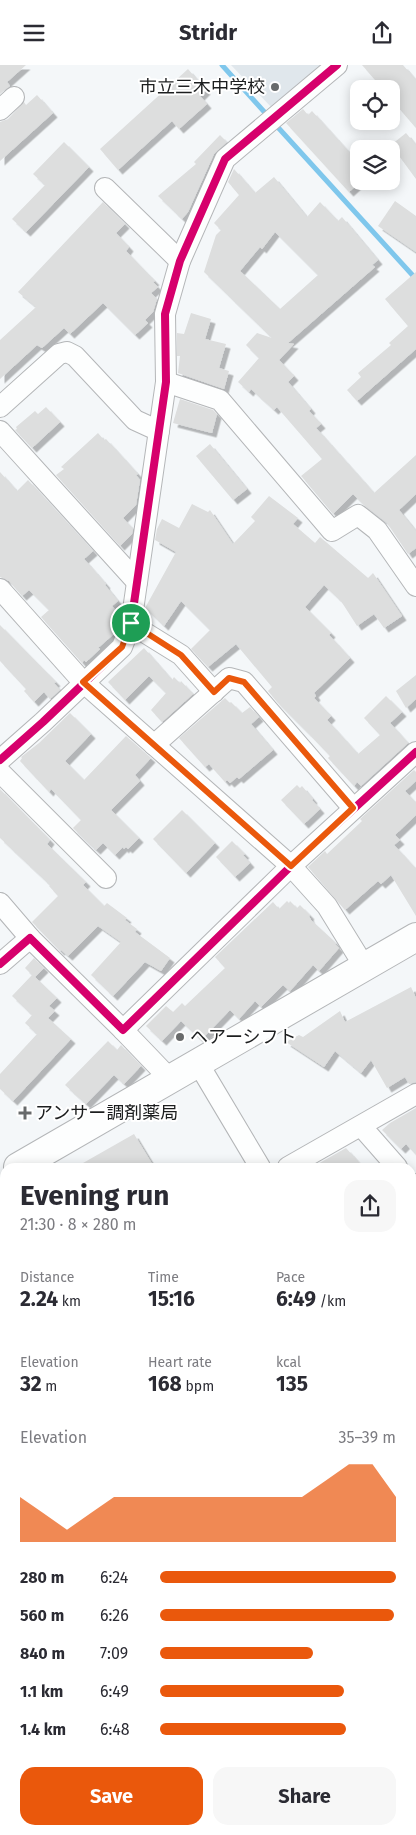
<!DOCTYPE html>
<meta charset="utf-8">
<style>
body{margin:0;font-family:"Fira Sans","Noto Sans JP",sans-serif;background:#f7f7f7;color:#2b2b33;height:100vh;display:flex;flex-direction:column;font-size:19px;white-space:nowrap}
*{box-sizing:border-box;margin:0}
p{font-size:16px;color:#7c7c81}
.icon{flex:none;width:28px;height:28px;fill:none;stroke:currentColor;stroke-width:2;stroke-linecap:round;stroke-linejoin:round}
.map{position:relative;flex:1;overflow:hidden}
.drawer{position:absolute;left:0px;top:1098px;width:416px;height:672px;display:flex;flex-direction:column;background:#fff;border-radius:15px 15px 0 0;box-shadow:0 2px 12px #0003}
.drawer>*{flex:none}
.buttons{position:absolute;left:350px;top:15px;display:grid;gap:10px}
.buttons a{display:grid;place-items:center;width:50px;height:50px;border-radius:10px;background:#fff;box-shadow:0 2px 12px #0003;font-size:25px}
.pin{position:absolute;display:grid;place-items:center;width:42px;height:42px;color:#fff;margin:-21px;border:2px solid #fff;border-radius:50%;box-shadow:0 1px 5px #0007}
.round{display:grid;place-items:center;flex:none;width:52px;height:52px;border-radius:15px;background:#f7f7f7}
.overview{display:flex;align-items:center;justify-content:space-between;height:85px;padding:0 20px}
h1{font-size:28px;font-weight:700;line-height:38px}
.metrics{display:grid;grid-template-columns:repeat(3,1fr);gap:8px;height:85px;padding:5px 20px}
.metrics div{display:grid;align-content:center}
.metrics b{font-size:21px;font-weight:700}
.metrics small{font-size:14px;font-weight:400}
.metrics p{font-size:14px}
.chart{height:140px;padding:10px 20px}
.chart p{display:flex;justify-content:space-between}
.chart svg{width:100%;height:90px;margin-top:5px;fill:#ea580c;opacity:.7}
.primary-button{display:flex;gap:10px;margin-top:auto;padding:10px 20px}
.primary-button a{flex:1;height:58px;border-radius:15px;background:#ea580c;color:#fff;font-size:20px;font-weight:700;line-height:58px;text-align:center}
.primary-button a+a{background:#f7f7f7;color:#2b2b33}
ul{padding:0 20px;list-style:none;font-size:16px}
li{display:grid;grid-template-columns:80px 60px 1fr;align-items:center;height:38px}
li i{height:12px;border-radius:6px;background:#ea580c}
header{display:flex;justify-content:space-between;align-items:center;height:65px;padding:0 20px;background:#fff;font-size:22px;font-weight:700}
.map>svg:first-child{display:block}
</style>
<header><svg class="icon" aria-label="menu" viewBox="0 0 24 24"><path d="M4 6h16M4 12h16M4 18h16"/></svg>Stridr<svg class="icon" aria-label="share" viewBox="0 0 24 24"><path d="M12 15V3M7 8l5-5 5 5M5 13v7h14v-7"/></svg></header>
<div class="map">
<svg width="416" height="1770" viewBox="0 0 416 1770">
<defs>
<pattern id="park-tufts" width="24" height="20" patternUnits="userSpaceOnUse" patternTransform="scale(1.25)"><rect width="24" height="20" fill="#cae7f8"/><path d="M3 7l-1-3M5 7V3M7 7l1-3M15 17l-1-3M17 17v-4M19 17l1-3" fill="none" stroke="#adc6d4"/></pattern>
<filter id="shadow"><feDropShadow dx="4.5" dy="4.5" stdDeviation="0" flood-color="#0004"/></filter>
</defs>
<rect width="100%" height="100%" fill="#f4f7f9"/>
<polygon fill="#e0e7ec" points="231,0 326,0 272,43"/>
<polygon fill="url(#park-tufts)" points="411,1285 416,1290 416,1377 411,1375"/>
<g fill="none" stroke-linecap="round" stroke-linejoin="round">
<g stroke="#7fc7ec" stroke-width="5">
<polyline points="222,0 268,51"/>
<polyline points="274,58 416,214"/>
</g>
</g>
<g fill="#dddede" fill-rule="evenodd" filter="url(#shadow)">
<polygon points="0,0 26,0 7,17 10,21 0,29"/>
<polygon points="362,0 403,0 416,15 416,63 391,34 391,24 383,24"/>
<polygon points="188,4 206,25 200,31 207,39 179,64 172,56 118,105 100,84"/>
<polygon points="37,30 53,48 0,96 0,57 8,54 24,37 26,40"/>
<polygon points="303,44 308,50 312,46 359,98 359,118 349,127 286,58"/>
<polygon points="406,68 416,80 416,114 391,80"/>
<polygon points="220,70 227,77 214,89 188,147 182,154 158,131 196,99 194,97"/>
<polygon points="64,77 89,102 26,167 12,154 45,120 33,109"/>
<path d="M234 104 255 128 274 112 307 152 320 137 338 156 342 152 378 195 372 200 375 202 288 278 294 279 279 295 294 311 288 317 311 344 309 346 321 359 316 363 374 428 416 390V429L399 445 416 466V483L408 489 387 458 364 440 353 429 333 449 302 412 301 411 322 394 277 342 274 345 251 324 249 327 238 317 259 293 246 280 257 268 272 273 204 207 216 170 221 165 214 158 239 130 228 117ZM275 167 318 210 280 244 240 206 260 182 262 184Z"/>
<polygon points="395,136 416,151 416,187 378,161"/>
<polygon points="103,137 125,159 116,168 129,182 126,186 155,216 153,217 158,222 151,228 157,234 153,247 145,255 148,258 135,270 103,238 70,269 64,263 42,283 37,280 0,314 0,275 36,242 18,227"/>
<polygon points="416,207 416,284 357,336 347,325 361,312 358,308 391,280 389,278 408,261 385,234"/>
<polygon points="191,248 211,254 205,274 226,279 219,303 229,306 224,324 178,308 180,291 177,291 177,268 184,269"/>
<polygon points="180,334 213,345 217,349 212,368 173,358"/>
<polygon points="46,342 60,357 32,383 15,365 17,364 16,362 35,346 38,349"/>
<polygon points="98,368 104,375 106,374 138,409 136,410 140,415 136,440 123,453 133,464 132,469 120,481 56,410 64,404 61,402"/>
<polygon points="210,379 247,424 233,435 196,391"/>
<polygon points="0,407 17,426 28,415 93,486 84,494 106,519 105,520 118,536 112,541 120,550 115,568 98,583 100,584 86,597 84,595 82,598 41,552 49,545 29,525 22,531 9,516 0,512"/>
<polygon points="269,431 298,453 293,459 315,478 320,472 368,513 373,508 402,551 384,563 374,549 357,561 341,536 324,520 305,542 331,568 329,570 350,593 314,628 316,631 314,633 331,651 327,655 358,689 380,670 364,653 386,631 402,647 390,658 408,678 361,721 357,717 354,721 328,693 330,691 309,669 277,637 268,626 272,622 236,579 208,602 191,584 210,565 181,536 164,561 145,543 176,487 155,475 157,464 162,454 179,463 192,439 208,447 210,445 233,479 255,456 251,452"/>
<polygon points="0,560 56,617 54,618 60,625 50,634 44,627 34,637 24,626 26,624 0,596"/>
<polygon points="144,583 172,615 174,612 180,618 181,616 193,629 162,657 151,645 166,628 149,611 125,635 108,617"/>
<polygon points="416,610 416,634 406,643 396,626"/>
<polygon points="225,633 230,638 231,637 242,648 250,642 259,652 251,659 273,685 239,714 237,712 230,718 227,715 225,717 209,699 205,702 179,673"/>
<polygon points="70,648 91,669 65,696 84,715 126,671 151,693 135,710 140,716 111,745 139,773 128,784 126,782 124,784 123,782 115,790 103,778 96,785 87,777 73,763 81,755 51,724 49,727 20,696 22,693 21,692 39,678"/>
<polygon points="414,705 416,707 416,716 405,726 416,738 416,750 395,770 400,775 394,780 416,804 416,851 391,810 381,819 378,816 345,845 308,802 309,801 325,786 327,789 362,756 360,754"/>
<polygon points="297,720 300,723 302,721 313,734 312,735 320,744 304,759 281,735"/>
<polygon points="0,724 50,775 47,779 86,817 83,820 104,841 107,838 127,853 125,855 137,864 135,867 170,893 161,906 145,897 113,931 91,910 121,877 98,861 68,891 61,885 60,886 32,857 58,831 49,821 50,820 0,773"/>
<polygon points="182,745 215,778 186,808 153,774"/>
<polygon points="232,776 245,789 243,790 250,798 235,812 216,792"/>
<polygon points="287,836 289,838 290,836 297,843 300,840 310,850 309,851 311,855 336,878 335,879 339,883 319,906 313,900 290,926 283,920 261,942 255,936 239,954 230,945 201,975 181,956 162,976 146,961 166,941 173,947 182,938 185,941 225,903 215,892 273,837 279,844"/>
<polygon points="34,893 44,903 35,912 57,933 49,941 55,946 48,953 71,974 13,1036 0,1024 0,1009 37,969 25,958 32,950 12,931 32,910 25,903"/>
<polygon points="411,922 416,933 416,1017 409,1019 405,1012 387,1023 371,995 361,1008 335,986 324,1002 286,977 299,970 303,972 340,946 345,957"/>
<polygon points="108,976 117,985 121,980 141,1001 124,1019 114,1010 86,1039 65,1020"/>
<polygon points="416,1043 416,1090 406,1079 401,1084 382,1065 390,1058"/>
<polygon points="134,1069 154,1102 76,1102"/>
<polygon points="346,1083 363,1102 313,1102 316,1100"/>
</g>
<g fill="none" stroke-linecap="round" stroke-linejoin="round">
<defs>
<g id="street">
<polyline points="0,45 14,32"/>
<polyline points="105,123 180,196"/>
<polyline points="166,317 220,335 332,466 358,450 377,465 416,521"/>
<polyline points="0,342 59,289 67,287 75,291 135,355 159,366"/>
<polyline points="0,366 137,517"/>
<polyline points="0,524 83,617 291,801 327,841 364,901"/>
<polyline points="131,559 181,590 214,627"/>
<polyline points="154,680 229,613 244,617 353,743"/>
<polyline points="0,695 43,657 122,582 131,559 166,317 165,249 180,196 225,94 337,0"/>
<polyline points="0,707 106,813"/>
<polyline points="0,838 30,873"/>
<polyline points="0,899 30,873 123,965 291,801 416,687"/>
<polyline points="123,965 170,1014"/>
<polyline points="198,998 260,1102"/>
<polyline points="361,1061 397,1102"/>
<polyline points="288,1102 416,1029"/>
<polyline points="411,1118 416,1124"/>
<polyline points="0,1169 5,1174"/>
<polyline points="411,1279 416,1284"/>
<polyline points="411,1393 416,1395"/>
<polyline points="0,1509 5,1516"/>
<polyline points="259,1765 264,1770"/>
<polyline points="123,1770 126,1765"/>
</g>
<g id="secondary">
<polyline points="18,1102 416,872"/>
<polyline points="0,1371 5,1375"/>
<polyline points="411,1702 416,1706"/>
</g>
</defs>
<use href="#street" stroke="#b4b6b8" stroke-width="22"/>
<use href="#secondary" stroke="#b4b6b8" stroke-width="30"/>
<use href="#street" stroke="#fdfefe" stroke-width="20"/>
<use href="#secondary" stroke="#fdfefe" stroke-width="28"/>
<defs>
<g id="cycleway">
<polyline points="0,695 43,657 122,582 131,559 166,317 165,249 180,196 225,94 337,0"/>
<polyline points="0,899 30,873 123,965 291,801 416,687"/>
</g>
</defs>
<use href="#cycleway" stroke="#fff" stroke-width="11"/>
<use href="#cycleway" stroke="#d6006c" stroke-width="8"/>
</g>
<g fill="none" stroke-linecap="round" stroke-linejoin="round">
<defs>
<polygon id="route" points="131,558 181,590 214,627 229,613 244,617 353,743 291,801 83,617 122,582"/>
</defs>
<use href="#route" stroke="#fff" stroke-width="10"/>
<use href="#route" stroke="#ea580c" stroke-width="6"/>
</g>
<g fill="#686a6b" stroke="#fff" stroke-width="2">
<circle cx="275" cy="22" r="5"/>
<circle cx="180" cy="972" r="5"/>
<path d="M22.5 1040.5h5v5h5v5h-5v5h-5v-5h-5v-5h5z"/>
</g>
<g text-anchor="middle" stroke-width="4" stroke-linejoin="round" paint-order="stroke">
<g font-size="18" fill="#1c1e1f" stroke="#fff" text-anchor="start">
<text x="265" y="28" text-anchor="end">市立三木中学校</text>
<text x="190" y="978">ヘアーシフト</text>
<text x="35" y="1054">アンサー調剤薬局</text>
</g>
</g>
</svg>
<div class="buttons">
<a><svg class="icon" aria-label="locate" viewBox="0 0 24 24"><circle cx="12" cy="12" r="6"/><path d="M12 2v4M12 18v4M2 12h4M18 12h4"/></svg></a>
<a><svg class="icon" aria-label="layers" viewBox="0 0 24 24"><path d="M12 4l9 5-9 5-9-5zM3 14l9 5 9-5"/></svg></a>
</div>
<div class="pin" style="left:131px;top:558px;background:#1e9e55"><svg class="icon" aria-label="arrive" viewBox="0 0 24 24"><path d="M6 21V4h12l-3 4 3 4H6"/></svg></div>
<section class="drawer">
<div class="overview"><div><h1>Evening run</h1><p>21:30 · 8 × 280 m</p></div><a class="round"><svg class="icon" aria-label="share" viewBox="0 0 24 24"><path d="M12 15V3M7 8l5-5 5 5M5 13v7h14v-7"/></svg></a></div>
<div class="metrics">
<div><p>Distance</p><b>2.24<small> km</small></b></div>
<div><p>Time</p><b>15:16</b></div>
<div><p>Pace</p><b>6:49<small> /km</small></b></div>
</div>
<div class="metrics">
<div><p>Elevation</p><b>32<small> m</small></b></div>
<div><p>Heart rate</p><b>168<small> bpm</small></b></div>
<div><p>kcal</p><b>135</b></div>
</div>
<div class="chart"><p><span>Elevation</span>35–39 m</p>
<svg viewBox="0 0 160 44" preserveAspectRatio="none"><path d="M0 44V22L10 30L20 38L30 30L40 22L50 22L60 22L70 22L80 22L90 22L100 22L110 22L120 22L130 14L140 6L150 6L160 22V44z"/></svg>
</div>
<ul>
<li><b>280 m</b>6:24<i style="width:100%"></i></li>
<li><b>560 m</b>6:26<i style="width:99%"></i></li>
<li><b>840 m</b>7:09<i style="width:65%"></i></li>
<li><b>1.1 km</b>6:49<i style="width:78%"></i></li>
<li><b>1.4 km</b>6:48<i style="width:79%"></i></li>
</ul>
<div class="primary-button"><a>Save</a><a>Share</a></div>
</section>
</div>
